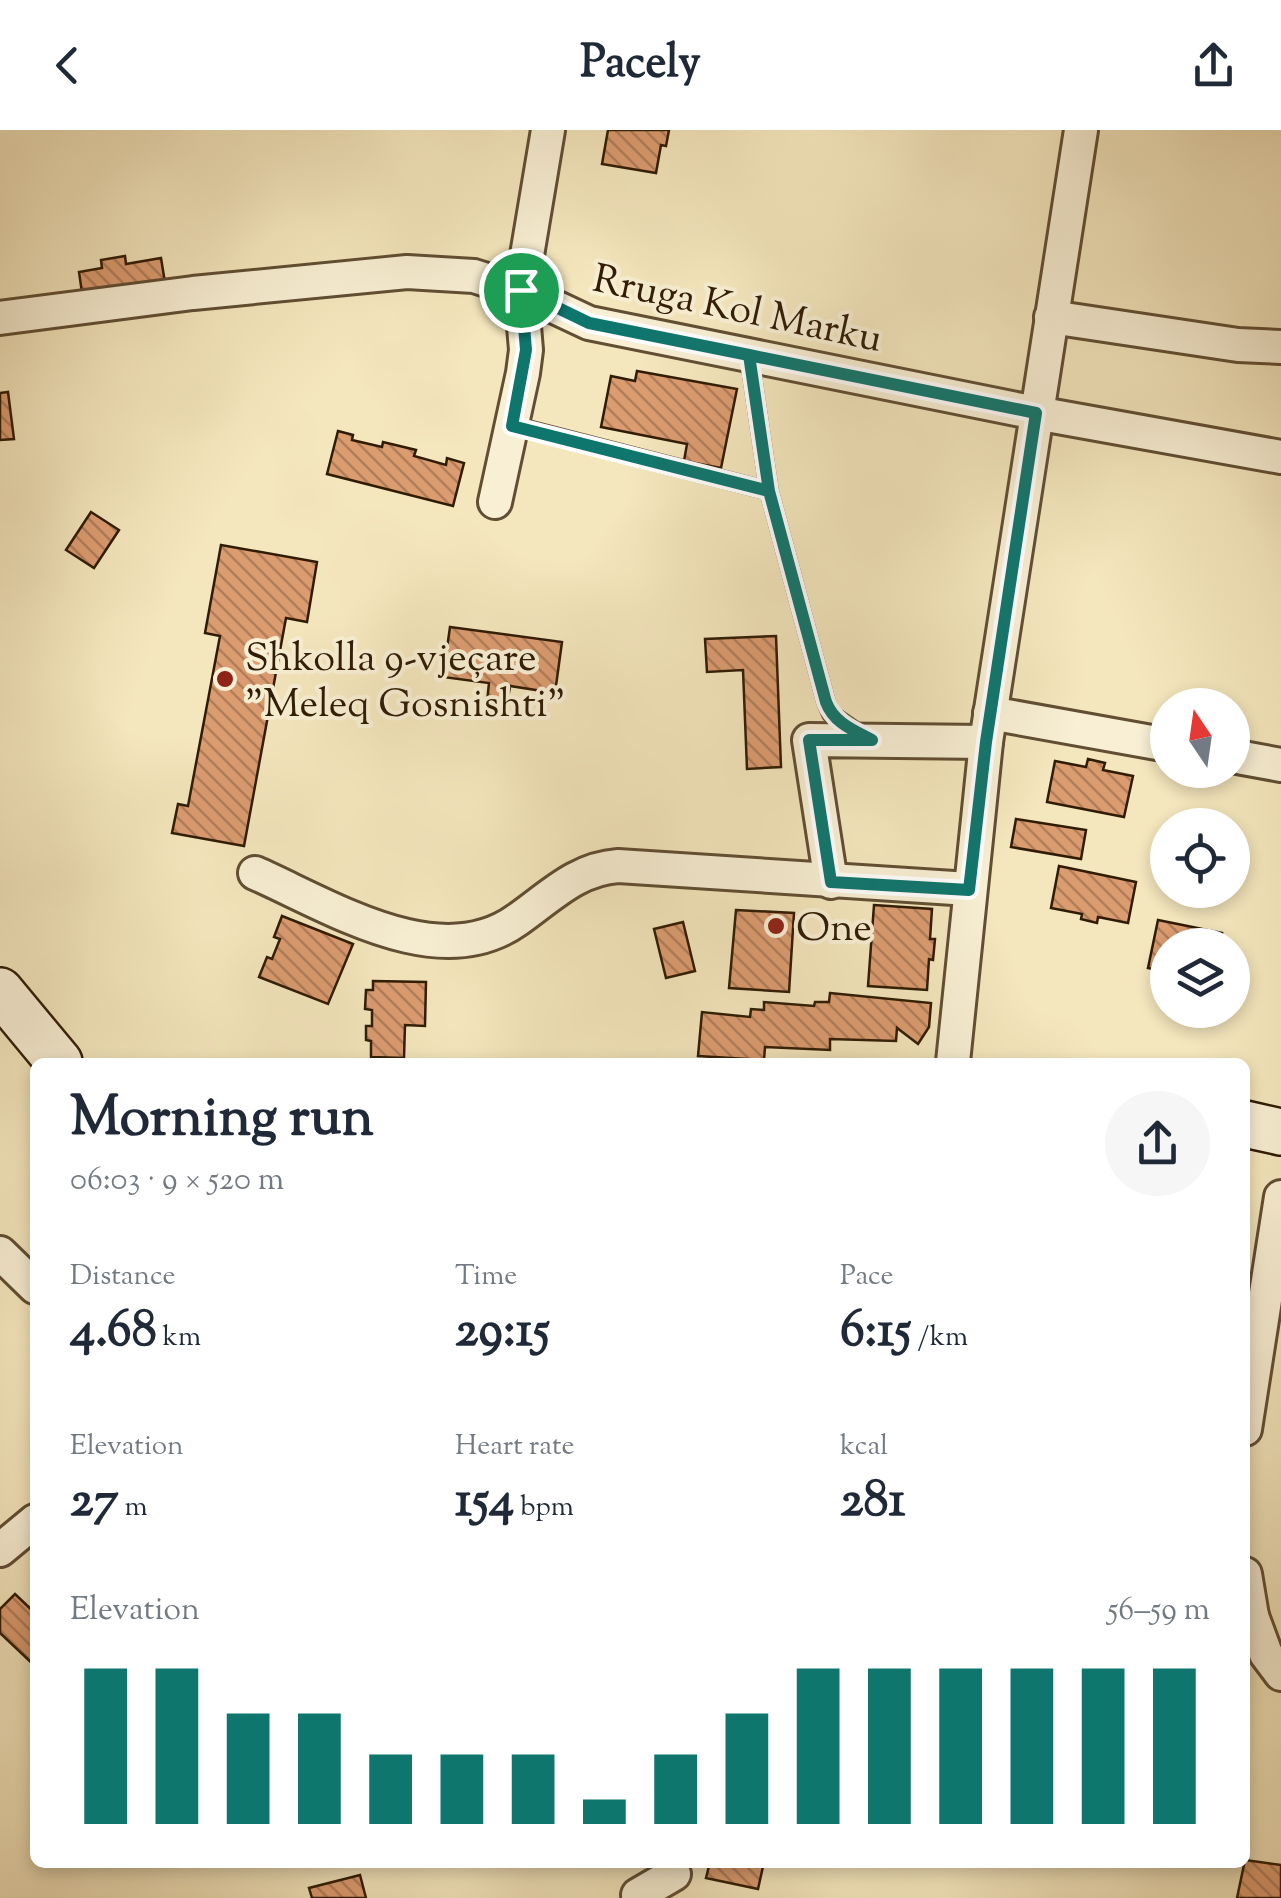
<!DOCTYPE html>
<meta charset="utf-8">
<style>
body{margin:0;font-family:"Sorts Mill Goudy",serif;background:#f6f6f7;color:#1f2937;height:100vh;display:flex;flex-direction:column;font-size:38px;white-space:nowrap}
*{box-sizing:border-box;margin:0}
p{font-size:32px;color:#747a83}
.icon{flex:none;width:55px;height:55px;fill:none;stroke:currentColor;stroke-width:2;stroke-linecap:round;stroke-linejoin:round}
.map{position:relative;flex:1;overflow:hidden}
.drawer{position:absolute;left:30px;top:928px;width:1220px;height:810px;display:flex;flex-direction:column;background:#fff;border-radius:15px;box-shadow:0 5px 15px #0003}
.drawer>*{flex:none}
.needle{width:65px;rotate:347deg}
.buttons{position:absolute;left:1150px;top:558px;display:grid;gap:20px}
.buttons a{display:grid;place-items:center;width:100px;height:100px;border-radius:50%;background:#fff;box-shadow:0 5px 15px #0003;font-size:50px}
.pin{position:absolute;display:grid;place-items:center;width:85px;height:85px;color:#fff;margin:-42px;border:5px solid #fff;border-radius:50%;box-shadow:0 2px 10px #0007}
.round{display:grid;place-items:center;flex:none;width:105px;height:105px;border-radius:52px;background:#f6f6f7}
.head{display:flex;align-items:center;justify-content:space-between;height:170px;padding:0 40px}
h1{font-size:55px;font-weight:700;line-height:75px}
.stats{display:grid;grid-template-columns:repeat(3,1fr);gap:15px;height:170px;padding:10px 40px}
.stats div{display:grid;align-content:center}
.stats b{font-size:50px;font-weight:700}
.stats small{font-size:28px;font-weight:400}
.stats p{font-size:28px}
.chart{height:280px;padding:20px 40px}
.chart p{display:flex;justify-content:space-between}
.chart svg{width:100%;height:180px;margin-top:10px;stroke:#0f766e;stroke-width:6}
header{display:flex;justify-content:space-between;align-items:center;height:130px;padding:0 40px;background:#fff;font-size:45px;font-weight:700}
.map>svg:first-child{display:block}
</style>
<header><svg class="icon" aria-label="back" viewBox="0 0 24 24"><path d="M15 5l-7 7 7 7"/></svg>Pacely<svg class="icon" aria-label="share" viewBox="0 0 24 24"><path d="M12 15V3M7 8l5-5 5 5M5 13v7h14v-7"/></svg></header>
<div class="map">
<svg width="1281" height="1768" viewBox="0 0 1281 1768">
<defs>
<pattern id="building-back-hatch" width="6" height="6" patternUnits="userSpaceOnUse" patternTransform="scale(2.5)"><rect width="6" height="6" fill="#db9c70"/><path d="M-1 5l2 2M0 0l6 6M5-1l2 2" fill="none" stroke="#b27e5a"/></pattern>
</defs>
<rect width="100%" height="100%" fill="#f4e6bd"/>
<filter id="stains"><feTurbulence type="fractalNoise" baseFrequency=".002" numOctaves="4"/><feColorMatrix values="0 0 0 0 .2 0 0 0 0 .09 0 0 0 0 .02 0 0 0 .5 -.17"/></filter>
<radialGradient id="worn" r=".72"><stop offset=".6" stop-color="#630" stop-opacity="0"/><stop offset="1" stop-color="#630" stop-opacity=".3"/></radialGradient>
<g fill="url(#building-back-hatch)" stroke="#301c05" stroke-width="2.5">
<polygon points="608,0 669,0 666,16 661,15 656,43 602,34"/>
<polygon points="125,126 126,134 161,128 167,165 83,170 79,142 102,138 101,130"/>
<polygon points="637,241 737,259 721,338 684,331 687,314 601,297 611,246 635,251"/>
<polygon points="8,262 14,309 0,310 0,263"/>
<polygon points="338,301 353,305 352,310 382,317 383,312 416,320 414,326 446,335 447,328 464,333 453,376 327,344"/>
<polygon points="91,382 119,400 94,438 66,420"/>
<polygon points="221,415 317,432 307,492 286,488 244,716 172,703 178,674 188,676 220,506 205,503"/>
<polygon points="450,497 562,512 555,563 510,556 507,575 487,572 489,553 443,547"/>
<polygon points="776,506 781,637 747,639 743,540 707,542 705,509"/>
<polygon points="1088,629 1105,633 1103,640 1133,646 1124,687 1047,672 1055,631 1086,637"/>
<polygon points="1016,689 1086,700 1081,729 1011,717"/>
<polygon points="1059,736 1136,752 1128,793 1098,787 1097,793 1081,789 1082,784 1051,778"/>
<polygon points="874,775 932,779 930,809 935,809 933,830 929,829 927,860 868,856"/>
<polygon points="736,780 794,783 789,862 729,858"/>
<polygon points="282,786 353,814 328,874 259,847 267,827 272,829 280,809 274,807"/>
<polygon points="1158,790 1222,803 1219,815 1168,815 1168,842 1148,838"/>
<polygon points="683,792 695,841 666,848 654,799"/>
<polygon points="373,851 426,852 425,896 405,895 404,928 371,927 371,911 366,910 366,896 372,896 372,880 365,879 366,860 373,860"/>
<polygon points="830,863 931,873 929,897 918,914 897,898 896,911 830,909 830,920 765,917 764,930 698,926 702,882 750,887 751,879 764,880 764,872 814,876 815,872 829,872"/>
<polygon points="15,1464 35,1483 35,1536 0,1503 0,1479"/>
<polygon points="1245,1730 1281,1735 1281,1768 1237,1768"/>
<polygon points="710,1732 764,1732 758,1759 706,1748"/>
<polygon points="360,1745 366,1768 312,1768 309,1758"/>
</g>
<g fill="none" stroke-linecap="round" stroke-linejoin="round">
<defs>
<g id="service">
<polyline points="749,225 769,361 826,572 831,584 857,602"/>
<polyline points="512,295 769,361"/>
</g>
<g id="minor">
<polyline points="1051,187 1238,215 1281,217"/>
<polyline points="0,188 193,163 407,142 474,146 521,161 589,193 1036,283 1281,327"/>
<polyline points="495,372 523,243 526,220 521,161 548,0"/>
<polyline points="990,583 1168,615"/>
<polyline points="1232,626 1281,635"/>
<path d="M255 743C330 776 439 846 517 790 550 767 576 739 618 736L969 759"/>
<polyline points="831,752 809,610 986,612"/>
<polyline points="953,932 986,612 1081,0"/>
<polyline points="0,1123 35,1157"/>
<polyline points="1245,1299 1281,1067"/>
<polyline points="0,1420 35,1391"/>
<polyline points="1245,1444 1252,1486"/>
<polyline points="1245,1490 1252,1486 1266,1524 1281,1544"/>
<polyline points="638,1765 674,1744"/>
</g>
<g id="secondary">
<polyline points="0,861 59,932"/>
<polyline points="1245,994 1281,1002"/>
</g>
</defs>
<use href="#service" stroke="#614e33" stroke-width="20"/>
<use href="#minor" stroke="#614e33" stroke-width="38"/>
<use href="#secondary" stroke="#301c05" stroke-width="50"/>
<use href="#service" stroke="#f8efd4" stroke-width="15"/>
<use href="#minor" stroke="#f8efd4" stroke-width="32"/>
<use href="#secondary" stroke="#f8efd4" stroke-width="45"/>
</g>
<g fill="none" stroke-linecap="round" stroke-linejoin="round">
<defs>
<path id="route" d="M521 160 589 193 749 225 769 361 826 572C834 593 853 600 872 610H809L831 752 969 760 986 612 1036 283 749 225 769 361 512 296 526 220 521 160"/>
</defs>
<use href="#route" stroke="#fff" stroke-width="20"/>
<use href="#route" stroke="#0f766e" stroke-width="12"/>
</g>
<g fill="#8f2418" stroke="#f8efd4" stroke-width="4">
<circle cx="225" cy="549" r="10"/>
<circle cx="776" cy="796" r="10"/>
</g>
<g text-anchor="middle" stroke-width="8" stroke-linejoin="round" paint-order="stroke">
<g font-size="40" fill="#301c05" stroke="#f8efd4">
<text transform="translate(738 177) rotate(12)" y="14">Rruga Kol Marku</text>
</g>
<g font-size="40" fill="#301c05" stroke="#f8efd4" text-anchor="start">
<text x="245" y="540">Shkolla 9-vjeçare<tspan x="245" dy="46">"Meleq Gosnishti"</tspan></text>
<text x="796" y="810">One</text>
</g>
</g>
<rect width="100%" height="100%" filter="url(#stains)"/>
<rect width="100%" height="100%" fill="url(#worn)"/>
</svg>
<div class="buttons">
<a><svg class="needle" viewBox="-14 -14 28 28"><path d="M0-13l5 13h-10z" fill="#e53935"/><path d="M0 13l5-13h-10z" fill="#747a83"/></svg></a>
<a><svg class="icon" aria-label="locate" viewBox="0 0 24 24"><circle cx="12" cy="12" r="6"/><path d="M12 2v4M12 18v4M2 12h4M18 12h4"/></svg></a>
<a><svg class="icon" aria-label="layers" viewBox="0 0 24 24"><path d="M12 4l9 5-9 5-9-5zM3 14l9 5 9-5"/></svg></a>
</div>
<div class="pin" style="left:521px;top:160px;background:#1e9e55"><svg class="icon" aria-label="arrive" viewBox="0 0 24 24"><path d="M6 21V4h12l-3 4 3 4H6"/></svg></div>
<section class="drawer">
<div class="head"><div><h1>Morning run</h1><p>06:03 · 9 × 520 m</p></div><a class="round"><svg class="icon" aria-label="share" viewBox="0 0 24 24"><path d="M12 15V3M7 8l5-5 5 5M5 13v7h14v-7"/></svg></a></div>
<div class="stats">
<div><p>Distance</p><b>4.68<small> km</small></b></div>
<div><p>Time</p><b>29:15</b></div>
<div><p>Pace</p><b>6:15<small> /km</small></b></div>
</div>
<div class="stats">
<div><p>Elevation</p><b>27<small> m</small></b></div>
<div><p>Heart rate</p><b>154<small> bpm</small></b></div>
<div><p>kcal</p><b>281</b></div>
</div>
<div class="chart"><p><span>Elevation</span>56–59 m</p>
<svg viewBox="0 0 160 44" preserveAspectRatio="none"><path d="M5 44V6M15 44V6M25 44V17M35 44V17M45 44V27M55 44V27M65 44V27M75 44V38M85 44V27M95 44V17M105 44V6M115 44V6M125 44V6M135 44V6M145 44V6M155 44V6"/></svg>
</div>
</section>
</div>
